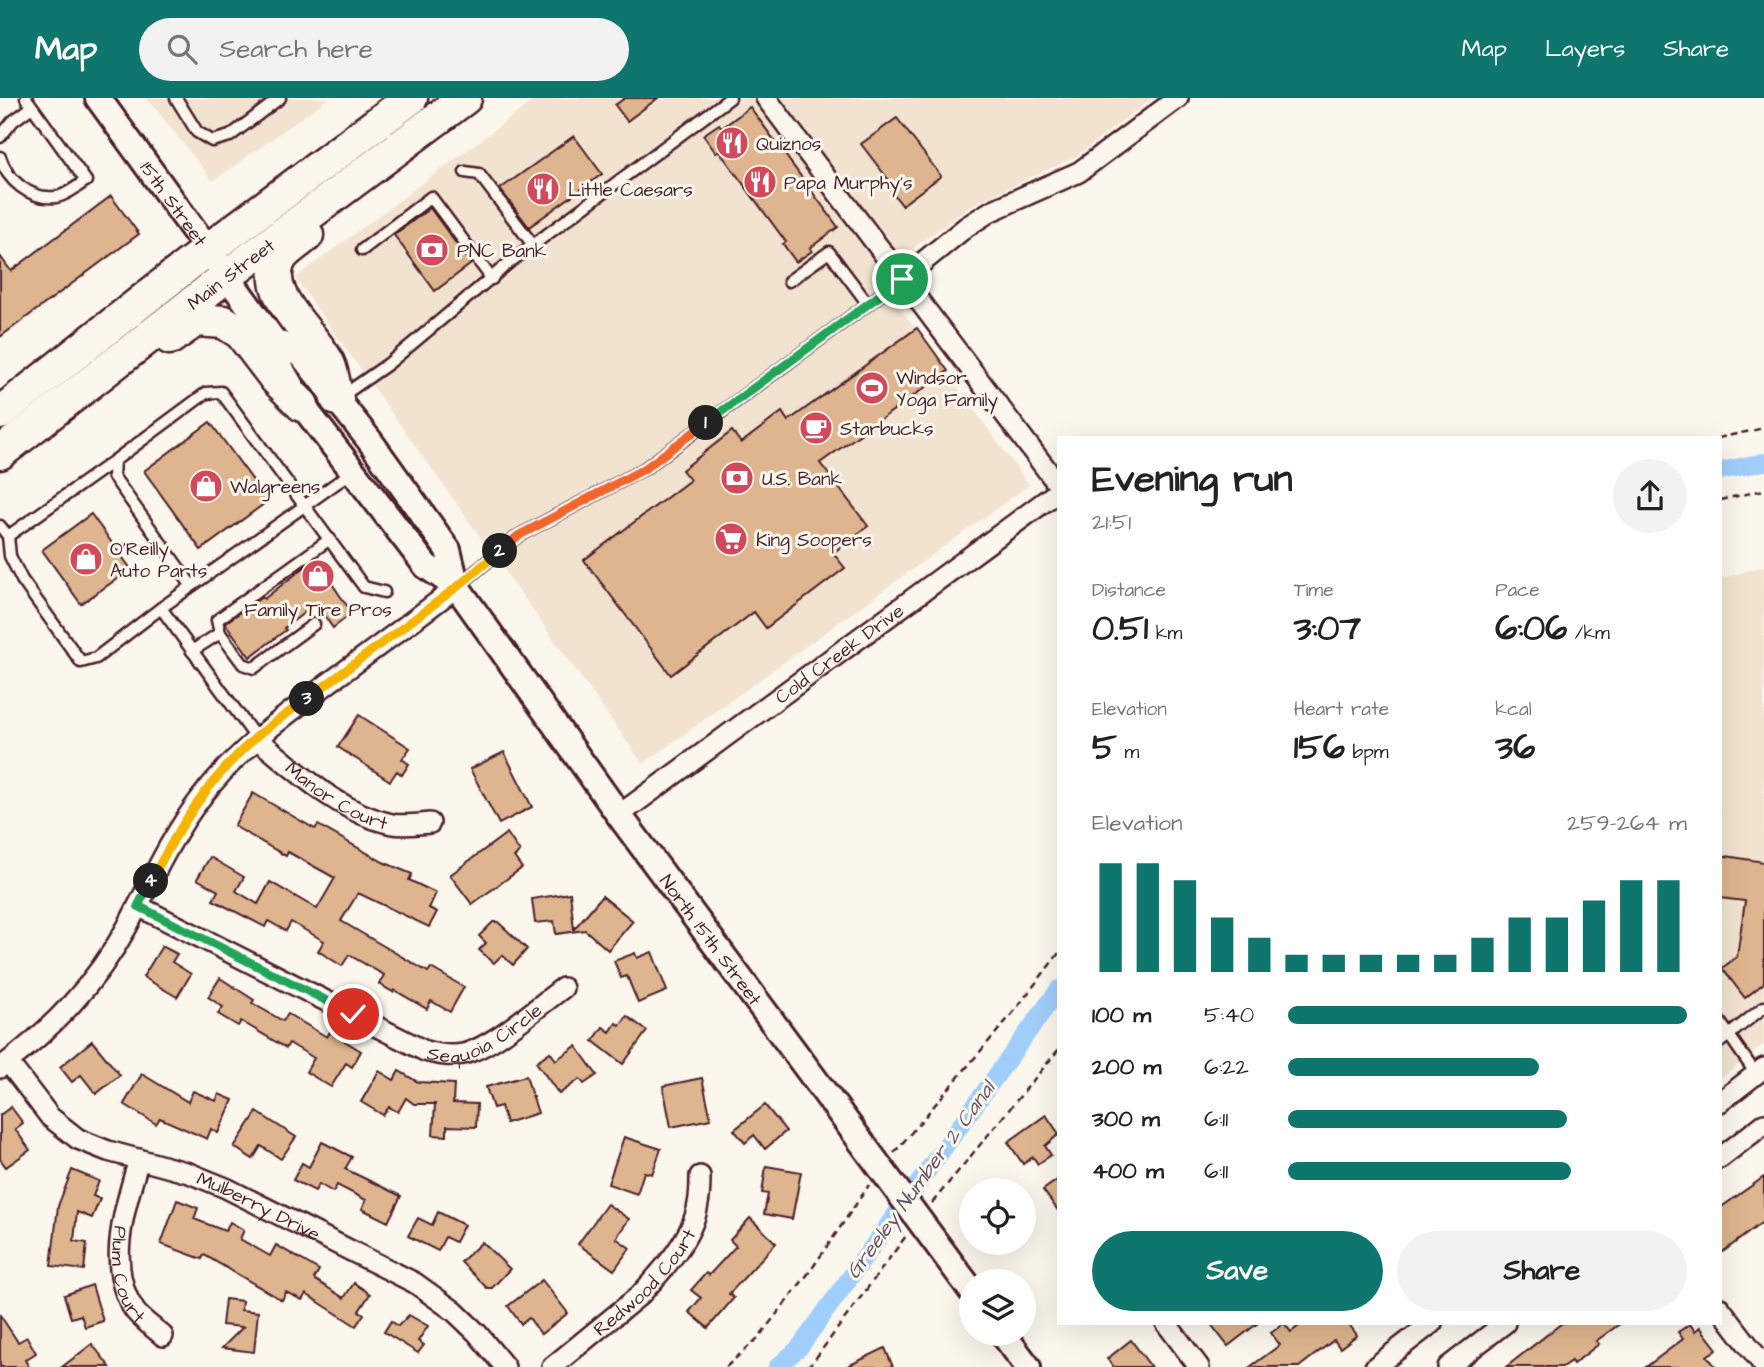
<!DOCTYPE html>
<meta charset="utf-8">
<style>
body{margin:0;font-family:"Architects Daughter",sans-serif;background:#f2f2f2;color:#222;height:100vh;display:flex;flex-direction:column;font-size:26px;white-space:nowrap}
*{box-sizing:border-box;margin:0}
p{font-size:23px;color:#767676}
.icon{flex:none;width:38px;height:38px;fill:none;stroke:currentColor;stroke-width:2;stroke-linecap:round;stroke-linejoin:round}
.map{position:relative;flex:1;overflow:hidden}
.side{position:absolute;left:1057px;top:338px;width:665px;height:889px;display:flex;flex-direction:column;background:#fff;border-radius:0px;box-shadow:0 7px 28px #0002}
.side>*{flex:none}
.controls{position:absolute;left:959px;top:1080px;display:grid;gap:14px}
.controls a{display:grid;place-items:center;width:77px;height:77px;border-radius:50%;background:#fff;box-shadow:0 7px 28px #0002;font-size:35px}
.pin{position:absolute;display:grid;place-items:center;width:60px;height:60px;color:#fff;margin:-30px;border:4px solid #fff;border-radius:50%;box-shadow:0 2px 7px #0007}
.km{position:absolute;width:35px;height:35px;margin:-18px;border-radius:50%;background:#222;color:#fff;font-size:19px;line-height:35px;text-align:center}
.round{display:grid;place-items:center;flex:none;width:74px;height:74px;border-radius:37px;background:#f2f2f2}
.summary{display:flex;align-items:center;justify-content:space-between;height:119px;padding:0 35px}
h1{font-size:38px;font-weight:800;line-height:52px}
.metrics{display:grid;grid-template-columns:repeat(3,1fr);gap:10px;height:119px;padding:7px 35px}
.metrics div{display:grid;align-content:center}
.metrics b{font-size:35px;font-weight:800}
.metrics small{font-size:19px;font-weight:400}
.metrics p{font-size:19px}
.chart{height:196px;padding:14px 35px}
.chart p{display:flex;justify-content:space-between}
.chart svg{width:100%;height:126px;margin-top:7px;stroke:#0f766e;stroke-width:6}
.button{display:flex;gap:14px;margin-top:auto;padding:14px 35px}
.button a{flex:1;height:80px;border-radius:42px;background:#0f766e;color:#fff;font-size:28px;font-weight:800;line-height:80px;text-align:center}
.button a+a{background:#f2f2f2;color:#222}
ul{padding:0 35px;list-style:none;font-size:23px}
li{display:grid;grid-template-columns:112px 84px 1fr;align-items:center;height:52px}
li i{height:18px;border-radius:9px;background:#0f766e}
header{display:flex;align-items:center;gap:42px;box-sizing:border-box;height:98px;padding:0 35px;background:#0f766e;color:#fff}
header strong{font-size:33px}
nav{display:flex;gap:38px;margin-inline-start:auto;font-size:24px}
.search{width:490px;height:63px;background:#f2f2f2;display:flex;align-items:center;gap:18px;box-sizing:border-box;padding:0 24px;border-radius:38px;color:#767676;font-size:26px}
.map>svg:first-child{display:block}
</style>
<header>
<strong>Map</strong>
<div class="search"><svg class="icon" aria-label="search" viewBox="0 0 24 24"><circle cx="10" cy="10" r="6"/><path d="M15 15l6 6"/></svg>Search here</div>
<nav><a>Map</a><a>Layers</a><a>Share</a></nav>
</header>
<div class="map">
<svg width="1764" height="1269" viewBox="0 0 1764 1269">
<rect width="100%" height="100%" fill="#fbf7ec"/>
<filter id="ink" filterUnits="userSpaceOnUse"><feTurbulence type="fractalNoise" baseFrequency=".0143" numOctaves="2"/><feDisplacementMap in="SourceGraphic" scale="14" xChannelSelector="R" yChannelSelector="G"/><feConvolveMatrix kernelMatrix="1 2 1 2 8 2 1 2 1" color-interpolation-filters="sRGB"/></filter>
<g filter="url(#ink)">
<g fill="#f2e3d0">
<polygon points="147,0 329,0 213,83"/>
<polygon points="537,0 1153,0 1075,59 974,106 876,177 1029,387 643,666 295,180"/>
<polygon points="1764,468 1764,946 1720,981 1720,481"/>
</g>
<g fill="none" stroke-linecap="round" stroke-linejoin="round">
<g stroke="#a0cefb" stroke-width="18">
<polyline points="1720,373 1764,364"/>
<polyline points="777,1269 799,1250 1059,891"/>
</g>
</g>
<g fill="#deb58e" stroke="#4a1f2b" stroke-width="2">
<polygon points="625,0 658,0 627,23 615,7"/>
<polygon points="750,9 838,129 810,150 812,153 796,164 783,146 786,144 719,53 716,55 703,37 719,26 722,30"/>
<polygon points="897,20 941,78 902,107 887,88 891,85 861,46"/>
<polygon points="574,38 602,76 529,129 500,91"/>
<polygon points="111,98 139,136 0,239 0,158 11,173"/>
<polygon points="430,110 471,166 435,193 394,137"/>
<polygon points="917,230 948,273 820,365 868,428 833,455 845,470 766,530 754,514 671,577 584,462 690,382 682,372 732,333 741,345 782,314 788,323"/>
<polygon points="210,324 268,403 201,452 144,373"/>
<polygon points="91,416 131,471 81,506 42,452"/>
<polygon points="315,461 352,515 333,530 316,506 284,530 286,532 250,559 225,525 262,499 264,501"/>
<polygon points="359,617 410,650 402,661 409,666 402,677 397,673 390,683 338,649"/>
<polygon points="504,654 532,709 499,726 470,671"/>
<polygon points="253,695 315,731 318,727 383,764 412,776 409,782 436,795 429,810 437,814 429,829 358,795 341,823 428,874 431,870 464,889 450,914 431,903 427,911 394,892 393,894 379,886 384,877 349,857 342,868 318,853 324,843 291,824 286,833 268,823 265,829 213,802 218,793 197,781 210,759 244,779 236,793 258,806 270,784 317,811 335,780 288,754 286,758 234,728"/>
<polygon points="507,735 520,754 514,759 522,770 472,806 450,777"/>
<polygon points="1720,757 1764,764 1764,885 1745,900 1722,870 1737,859 1745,803 1720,800"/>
<polygon points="570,795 574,831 602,798 633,823 608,852 585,832 556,836 554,823 535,825 532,801"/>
<polygon points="493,824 498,824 527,851 513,867 502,857 494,865 479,852 486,845 479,838"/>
<polygon points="162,848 177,856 172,864 191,876 177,899 143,879"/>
<polygon points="652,854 667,893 638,905 627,878 621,880 614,863 635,855 637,860"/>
<polygon points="220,880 254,902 252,905 283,923 288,916 327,939 330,934 361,953 352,969 346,965 331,989 306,974 314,960 289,945 286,950 241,923 238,928 218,916 223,909 208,899"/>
<polygon points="627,918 647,933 623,966 593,943 603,929 610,934 616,925 620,927"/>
<polygon points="92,943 120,977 96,996 81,977 72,984 60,969"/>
<polygon points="576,948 597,977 584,986 580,981 559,996 536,964 550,954 556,962"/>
<polygon points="379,973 394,982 399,973 418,984 454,986 453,1005 477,1006 476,1029 447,1028 447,1038 433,1037 435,1006 414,1006 406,1000 398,1014 389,1009 383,1017 361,1004"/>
<polygon points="142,976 188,1004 193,993 216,1003 219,996 233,1002 218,1035 211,1031 207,1041 160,1020 156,1026 124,1006"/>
<polygon points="526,978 538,1015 506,1025 501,1008 493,1010 486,989"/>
<polygon points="702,980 711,1021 671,1029 663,988"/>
<polygon points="765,1007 786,1033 765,1051 754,1037 745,1045 734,1032"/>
<polygon points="11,1009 23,1025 15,1031 30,1052 6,1069 0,1061 0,1017"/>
<polygon points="257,1014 296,1039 281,1061 261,1048 253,1061 234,1049"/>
<polygon points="1046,1017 1059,1036 1045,1048 1051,1057 1038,1066 1033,1059 1023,1066 1008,1044"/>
<polygon points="624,1039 661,1051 652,1076 644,1074 637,1096 608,1086"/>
<polygon points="322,1044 352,1059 345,1071 401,1098 388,1124 362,1111 366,1102 337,1087 333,1094 319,1086 315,1093 293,1082 302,1065 309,1069"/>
<polygon points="766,1068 801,1074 792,1121 764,1116 768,1096 762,1095"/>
<polygon points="72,1072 99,1083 93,1098 100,1101 92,1120 77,1114 74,1143 87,1145 84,1172 51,1168 58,1108"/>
<polygon points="1764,1079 1764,1123 1720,1156 1720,1110"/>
<polygon points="1059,1081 1059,1114 1043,1092"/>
<polygon points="177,1102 198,1110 194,1121 225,1133 230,1124 244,1132 240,1141 270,1158 276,1147 319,1172 314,1181 344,1200 354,1185 370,1196 359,1213 364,1216 356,1228 306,1196 302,1202 286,1194 282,1202 204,1157 202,1161 161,1146"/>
<polygon points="607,1106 629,1121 616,1140 630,1150 614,1172 578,1146"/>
<polygon points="438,1114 464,1127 455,1144 445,1139 438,1153 408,1138 418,1120 432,1127"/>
<polygon points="750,1120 776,1145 729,1196 734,1200 708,1230 689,1214 701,1200 691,1192 706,1175 709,1177 736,1148 730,1142"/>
<polygon points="482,1144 510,1171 492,1190 487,1190 461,1164"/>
<polygon points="542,1182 568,1215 541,1236 529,1220 521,1226 508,1208"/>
<polygon points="92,1187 103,1223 85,1229 81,1217 71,1220 64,1197"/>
<polygon points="225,1201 242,1203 241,1212 258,1214 254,1254 222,1250 243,1229 222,1227"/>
<polygon points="0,1217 18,1244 27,1239 36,1255 25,1262 29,1269 0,1269"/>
<polygon points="409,1217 428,1228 418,1243 424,1247 418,1255 384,1234 391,1223 398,1228"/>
<polygon points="1210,1225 1258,1225 1228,1248"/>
<polygon points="1284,1225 1291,1234 1303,1225 1348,1225 1357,1237 1340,1250 1334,1242 1299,1269 1250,1269 1280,1247 1271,1235"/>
<polygon points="1562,1225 1621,1225 1596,1243 1599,1246 1573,1266 1571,1263 1562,1269 1506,1269"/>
<polygon points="1690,1226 1695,1233 1700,1229 1717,1251 1707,1258 1716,1269 1646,1269 1683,1241 1678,1234"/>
<polygon points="1131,1242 1151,1269 1114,1269 1107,1261"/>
<polygon points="92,1246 110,1269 62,1269"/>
<polygon points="885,1250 893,1269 846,1269"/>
</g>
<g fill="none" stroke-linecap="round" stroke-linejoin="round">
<defs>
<g id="service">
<polyline points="176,0 197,34 212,43 230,38 280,0"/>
<polyline points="0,39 13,23 32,9"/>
<path d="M0 59C7 82 30 102 56 99 66 98 77 88 86 83L26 0"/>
<polyline points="465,74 479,76 533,147"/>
<polyline points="362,152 431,99 492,181"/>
<polyline points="789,183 829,154 868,206"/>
<polyline points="342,298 388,266 510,164 730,0"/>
<polyline points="0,428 8,438 114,363"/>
<polyline points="8,438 10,458 22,482 81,564 96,560 161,510"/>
<polyline points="191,487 113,378 114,363 206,295 221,294 364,489 384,494"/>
<polyline points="457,489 518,438 644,371 902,181"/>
<polyline points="220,535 217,522 330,441"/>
<polyline points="192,553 220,535 243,566 254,570 314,526"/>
<polyline points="256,640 161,510 352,374"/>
<polyline points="1720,924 1756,976"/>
<polyline points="1720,944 1764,909"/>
</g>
<g id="minor">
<polyline points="766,0 1059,388"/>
<polyline points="902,181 966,129 991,113 1079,74 1178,0"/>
<path id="s1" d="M256 640C296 672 339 715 392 726 404 728 418 726 430 725"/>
<path id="s2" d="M619 717 1059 393"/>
<path id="s3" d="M138 808 425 953C437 956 450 959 463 956 493 949 537 909 563 890"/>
<path id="s4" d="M8 964 50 1019 78 1041 108 1053 189 1075 226 1090 415 1185 454 1213 477 1235 505 1269"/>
<path d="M0 970C52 931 95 887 127 829 150 786 170 740 200 701 236 653 282 620 330 584 372 553 415 521 457 489"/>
<polyline points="1720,1004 1764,970"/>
<polyline points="1720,1060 1764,1026"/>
<path id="s5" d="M139 1061C126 1107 104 1169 135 1213 142 1222 154 1230 163 1238"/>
<polyline points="1720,1210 1764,1268"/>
<polyline points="1166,1225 1199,1269"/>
<path id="s6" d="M552 1269 640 1197C663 1172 693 1140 698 1106 700 1097 700 1087 700 1078"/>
<polyline points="1375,1269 1432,1225"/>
<polyline points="1448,1269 1505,1225"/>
</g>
<g id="tertiary">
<path id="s7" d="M98 0 274 243 280 269 302 307 426 468 457 489 619 717 971 1192"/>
<polyline points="274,243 301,256 370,343 448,452 457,489"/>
<polyline points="1003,1236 1028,1269"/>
</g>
<g id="primary">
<path d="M307 137C299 144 289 150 282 158 257 194 313 234 328 265 333 275 334 290 337 301"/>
<polyline points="170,240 196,222 224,224 241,235 276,281 302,307"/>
<polyline points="0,315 189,166 411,0"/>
<path id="s8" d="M0 355 228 177 465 0"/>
</g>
</defs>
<use href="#service" stroke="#4a1f2b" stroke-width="15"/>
<use href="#minor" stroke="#4a1f2b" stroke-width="24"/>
<use href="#tertiary" stroke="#4a1f2b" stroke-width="30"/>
<use href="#primary" stroke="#4a1f2b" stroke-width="37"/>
<g stroke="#4a1f2b" stroke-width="2.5" stroke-dasharray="7 5" stroke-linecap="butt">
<polyline points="1718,340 1764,330"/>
<polyline points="1720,402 1764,392"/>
<polyline points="894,1055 1012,916 1059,855"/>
<polyline points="932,1105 1059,951"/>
<polyline points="726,1269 758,1240 811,1172 869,1087"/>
<polyline points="807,1269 815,1261 906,1138"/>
</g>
<use href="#service" stroke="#fbf7ec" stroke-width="10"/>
<use href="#minor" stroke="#fbf7ec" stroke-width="19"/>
<use href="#tertiary" stroke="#fbf7ec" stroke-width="24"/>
<use href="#primary" stroke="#fbf7ec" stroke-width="32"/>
</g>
</g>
<g fill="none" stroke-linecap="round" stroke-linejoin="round" filter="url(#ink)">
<defs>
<polyline id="split-1" points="706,325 902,181"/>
<polyline id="split-2" points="500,453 518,438 644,371 706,325"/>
<polyline id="split-3" points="307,601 457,489 500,453"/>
<path id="split-4" d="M151 783C178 730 210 680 255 640 271 626 290 614 307 601"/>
<polyline id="split-5" points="151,783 138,808 353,916"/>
</defs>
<use href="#split-1" stroke="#fff" stroke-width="14"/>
<use href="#split-2" stroke="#fff" stroke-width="14"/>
<use href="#split-3" stroke="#fff" stroke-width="14"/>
<use href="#split-4" stroke="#fff" stroke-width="14"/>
<use href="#split-5" stroke="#fff" stroke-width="14"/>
<use href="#split-1" stroke="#22a559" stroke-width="9"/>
<use href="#split-2" stroke="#f0652b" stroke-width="9"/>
<use href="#split-3" stroke="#f5b400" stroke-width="9"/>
<use href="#split-4" stroke="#f5b400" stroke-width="9"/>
<use href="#split-5" stroke="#22a559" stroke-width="9"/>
</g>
<defs>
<symbol id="restaurant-disc" viewBox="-11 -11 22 22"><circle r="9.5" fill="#d1495b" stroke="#fbf7ec"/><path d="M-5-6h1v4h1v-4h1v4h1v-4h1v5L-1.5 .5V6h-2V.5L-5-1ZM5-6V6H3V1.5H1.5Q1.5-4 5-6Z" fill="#fff"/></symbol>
<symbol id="bank-disc" viewBox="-11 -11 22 22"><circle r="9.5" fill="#d1495b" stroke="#fbf7ec"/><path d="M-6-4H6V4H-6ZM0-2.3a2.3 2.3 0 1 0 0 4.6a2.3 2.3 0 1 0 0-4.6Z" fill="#fff"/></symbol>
<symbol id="stadium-disc" viewBox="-11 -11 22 22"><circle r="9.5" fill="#d1495b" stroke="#fbf7ec"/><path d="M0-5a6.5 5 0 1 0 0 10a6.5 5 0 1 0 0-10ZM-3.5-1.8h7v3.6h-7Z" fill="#fff"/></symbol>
<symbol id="cafe-disc" viewBox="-11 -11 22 22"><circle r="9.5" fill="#d1495b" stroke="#fbf7ec"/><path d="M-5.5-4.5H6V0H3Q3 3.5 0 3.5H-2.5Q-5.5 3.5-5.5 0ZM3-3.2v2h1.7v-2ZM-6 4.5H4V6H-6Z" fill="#fff"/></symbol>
<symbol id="shop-disc" viewBox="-11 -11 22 22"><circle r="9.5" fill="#d1495b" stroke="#fbf7ec"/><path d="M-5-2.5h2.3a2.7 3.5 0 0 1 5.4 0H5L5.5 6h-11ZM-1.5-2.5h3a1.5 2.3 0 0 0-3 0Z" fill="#fff"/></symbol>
<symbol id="supermarket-disc" viewBox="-11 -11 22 22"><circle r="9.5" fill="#d1495b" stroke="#fbf7ec"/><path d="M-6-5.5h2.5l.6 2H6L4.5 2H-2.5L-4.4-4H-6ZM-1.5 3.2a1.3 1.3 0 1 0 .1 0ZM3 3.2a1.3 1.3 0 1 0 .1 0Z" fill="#fff"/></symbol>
</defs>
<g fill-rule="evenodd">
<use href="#restaurant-disc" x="713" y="26" width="38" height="38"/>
<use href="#restaurant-disc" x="741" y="65" width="38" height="38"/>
<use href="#restaurant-disc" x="524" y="72" width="38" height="38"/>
<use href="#bank-disc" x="413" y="133" width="38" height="38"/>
<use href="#stadium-disc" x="853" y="271" width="38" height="38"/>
<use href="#cafe-disc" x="797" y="311" width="38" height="38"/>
<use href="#bank-disc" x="718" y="361" width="38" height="38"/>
<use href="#shop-disc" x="187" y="369" width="38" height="38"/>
<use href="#supermarket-disc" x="712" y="422" width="38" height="38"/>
<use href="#shop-disc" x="67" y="442" width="38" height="38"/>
<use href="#shop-disc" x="299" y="459" width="38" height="38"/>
</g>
<g text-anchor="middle" stroke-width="6" stroke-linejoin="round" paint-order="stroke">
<g font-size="19" fill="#4a1f2b" stroke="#fbf7ec" text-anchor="start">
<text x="756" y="52">Quiznos</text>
<text x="784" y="91">Papa Murphy's</text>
<text x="568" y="98">Little Caesars</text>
<text x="457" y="159">PNC Bank</text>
<text x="896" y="286">Windsor<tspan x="896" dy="22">Yoga Family</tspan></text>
<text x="840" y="337">Starbucks</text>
<text x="762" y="387">U.S. Bank</text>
<text x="230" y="395">Walgreens</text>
<text x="756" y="448">King Soopers</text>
<text x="110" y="457">O'Reilly<tspan x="110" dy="22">Auto Parts</tspan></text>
<text x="318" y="518" text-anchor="middle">Family Tire Pros</text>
</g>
<g font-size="19" fill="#4a1f2b" stroke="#fbf7ec">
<text dy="7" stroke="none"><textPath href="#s7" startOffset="130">15th Street</textPath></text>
<text dy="7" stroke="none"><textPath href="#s8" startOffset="292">Main Street</textPath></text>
<text dy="7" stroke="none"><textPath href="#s2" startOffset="273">Cold Creek Drive</textPath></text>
<text dy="7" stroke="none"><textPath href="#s1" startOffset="100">Manor Court</textPath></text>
<text dy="7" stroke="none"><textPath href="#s7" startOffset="1046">North 15th Street</textPath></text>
<text dy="7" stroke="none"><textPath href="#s3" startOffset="387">Sequoia Circle</textPath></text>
<text dy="7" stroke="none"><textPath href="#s4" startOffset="298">Mulberry Drive</textPath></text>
<text dy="7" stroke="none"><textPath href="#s5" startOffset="119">Plum Court</textPath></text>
<text dy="7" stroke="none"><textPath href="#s6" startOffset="126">Redwood Court</textPath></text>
</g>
<g font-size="21" font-style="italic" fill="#645469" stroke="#fbf7ec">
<text transform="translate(920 1082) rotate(-54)" y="7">Greeley Number 2 Canal</text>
</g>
</g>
</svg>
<div class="controls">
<a><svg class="icon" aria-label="locate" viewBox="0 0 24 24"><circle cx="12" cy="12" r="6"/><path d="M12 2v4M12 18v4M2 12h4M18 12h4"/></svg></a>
<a><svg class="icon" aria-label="layers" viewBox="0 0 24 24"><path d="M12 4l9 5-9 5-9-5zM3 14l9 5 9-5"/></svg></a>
</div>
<div class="pin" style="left:902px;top:181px;background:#1e9e55"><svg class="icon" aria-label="arrive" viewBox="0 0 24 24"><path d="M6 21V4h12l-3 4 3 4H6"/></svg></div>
<div class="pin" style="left:353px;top:916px;background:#d93025"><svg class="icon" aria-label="check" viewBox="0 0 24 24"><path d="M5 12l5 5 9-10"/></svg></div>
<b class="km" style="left:706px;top:325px">1</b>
<b class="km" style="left:500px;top:453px">2</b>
<b class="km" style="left:307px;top:601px">3</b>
<b class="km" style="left:151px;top:783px">4</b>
<section class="side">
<div class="summary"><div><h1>Evening run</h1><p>21:51</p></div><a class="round"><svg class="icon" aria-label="share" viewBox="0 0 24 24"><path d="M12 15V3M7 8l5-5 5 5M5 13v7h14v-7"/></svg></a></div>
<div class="metrics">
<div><p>Distance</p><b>0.51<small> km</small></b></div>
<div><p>Time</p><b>3:07</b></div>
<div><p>Pace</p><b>6:06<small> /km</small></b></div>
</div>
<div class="metrics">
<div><p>Elevation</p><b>5<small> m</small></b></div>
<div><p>Heart rate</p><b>156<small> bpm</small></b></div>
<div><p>kcal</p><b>36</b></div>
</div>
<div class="chart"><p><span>Elevation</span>259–264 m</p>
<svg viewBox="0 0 160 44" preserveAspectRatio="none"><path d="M5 44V6M15 44V6M25 44V12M35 44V25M45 44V32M55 44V38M65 44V38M75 44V38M85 44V38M95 44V38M105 44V32M115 44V25M125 44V25M135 44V19M145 44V12M155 44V12"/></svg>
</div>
<ul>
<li><b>100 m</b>5:40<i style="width:100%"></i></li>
<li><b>200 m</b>6:22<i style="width:63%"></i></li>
<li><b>300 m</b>6:11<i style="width:70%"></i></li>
<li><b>400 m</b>6:11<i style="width:71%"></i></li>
</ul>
<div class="button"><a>Save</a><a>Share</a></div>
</section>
</div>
